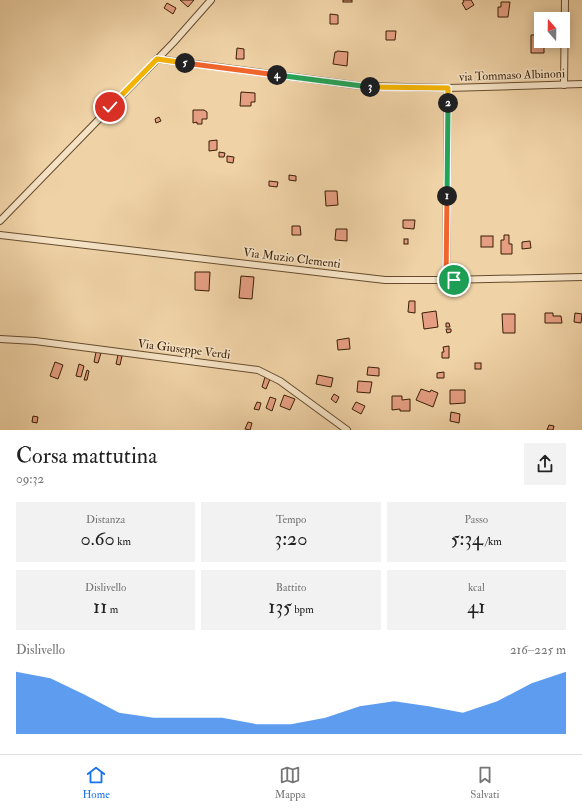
<!DOCTYPE html>
<html lang="it">
<meta charset="utf-8">
<style>
body{margin:0;font-family:"IM FELL Double Pica",serif;background:#f2f2f2;color:#222;height:100vh;display:flex;flex-direction:column;font-size:15px;white-space:nowrap}
*{box-sizing:border-box;margin:0}
p{font-size:13px;color:#767676}
.icon{flex:none;width:22px;height:22px;fill:none;stroke:currentColor;stroke-width:2;stroke-linecap:round;stroke-linejoin:round}
.map{position:relative;height:430px;overflow:hidden}
.sheet{display:flex;flex-direction:column;background:#fff;flex:1}
.sheet>*{flex:none}
.needle{width:26px;rotate:340deg}
.fabs{position:absolute;left:534px;top:12px;display:grid;gap:8px}
.fabs a{display:grid;place-items:center;width:36px;height:36px;border-radius:0px;background:#fff;box-shadow:0 2px 10px #0003;font-size:20px}
.pin{position:absolute;display:grid;place-items:center;width:34px;height:34px;color:#fff;margin:-17px;border:2px solid #fff;border-radius:50%;box-shadow:0 1px 4px #0007}
.km{position:absolute;width:20px;height:20px;margin:-10px;border-radius:50%;background:#222;color:#fff;font-size:11px;line-height:20px;text-align:center}
.round{display:grid;place-items:center;flex:none;width:42px;height:42px;border-radius:0px;background:#f2f2f2}
.headline{display:flex;align-items:center;justify-content:space-between;height:68px;padding:0 16px}
h1{font-size:22px;font-weight:600;line-height:30px}
.figures{display:grid;grid-template-columns:repeat(3,1fr);gap:6px;height:68px;padding:4px 16px}
.figures div{display:grid;align-content:center;border-radius:0px;background:#f2f2f2;text-align:center}
.figures b{font-size:20px;font-weight:600}
.figures small{font-size:11px;font-weight:400}
.figures p{font-size:11px}
.chart{height:112px;padding:8px 16px}
.chart p{display:flex;justify-content:space-between}
.chart svg{width:100%;height:72px;margin-top:4px;fill:#1a73e8;opacity:.7}
.menu{display:flex;justify-content:space-around;align-items:center;height:56px;border-top:1px solid #e0e0e0;background:#fff;font-size:11px;color:#767676}
.menu a{display:grid;justify-items:center;gap:2px}
.menu .current{color:#1a73e8}
.map>svg:first-child{display:block}
</style>
<div class="map">
<svg width="582" height="430" viewBox="0 0 582 430">
<rect width="100%" height="100%" fill="#efd2a6"/>
<filter id="stains"><feTurbulence type="fractalNoise" baseFrequency=".005" numOctaves="4"/><feColorMatrix values="0 0 0 0 .2 0 0 0 0 .09 0 0 0 0 .02 0 0 0 .5 -.17"/></filter>
<radialGradient id="worn" r=".72"><stop offset=".6" stop-color="#630" stop-opacity="0"/><stop offset="1" stop-color="#630" stop-opacity=".3"/></radialGradient>
<g fill="#e59e82" stroke="#391f05">
<polygon points="180,0 194,0 188,7"/>
<rect x="343" y="0" width="9" height="2"/>
<polygon points="463,0 471,0 474,5 466,10 462,3 464,2"/>
<polygon points="501,2 510,2 508,17 498,17 498,7 501,7"/>
<polygon points="167,3 176,8 173,14 164,8"/>
<polygon points="330,14 338,15 338,24 330,24"/>
<polygon points="386,31 396,31 395,40 386,40"/>
<polygon points="531,35 541,35 541,41 544,41 544,53 531,53"/>
<polygon points="237,48 244,49 244,59 236,59"/>
<polygon points="337,51 348,52 347,66 333,64 335,52 337,52"/>
<polygon points="241,92 255,93 255,102 251,102 251,106 240,106"/>
<polygon points="193,110 204,110 207,112 207,119 202,119 202,124 197,124 197,122 193,123"/>
<polygon points="159,117 161,121 156,123 155,119"/>
<polygon points="217,140 217,150 209,151 209,141"/>
<polygon points="219,152 225,153 224,157 219,157"/>
<polygon points="227,156 234,157 233,163 227,162"/>
<polygon points="289,175 296,176 296,181 289,180"/>
<polygon points="269,181 278,182 277,187 269,186"/>
<polygon points="325,191 337,191 338,205 326,206"/>
<polygon points="403,220 415,220 414,229 403,228"/>
<polygon points="292,226 300,226 301,235 292,235"/>
<polygon points="336,229 347,229 347,241 335,240"/>
<polygon points="504,235 509,235 509,244 512,244 512,254 501,254 501,240 504,240"/>
<rect x="481" y="236" width="12" height="11"/>
<rect x="404" y="239" width="4" height="5"/>
<polygon points="530,241 531,248 522,249 522,242"/>
<polygon points="195,272 210,272 209,291 195,290"/>
<polygon points="241,276 254,277 252,299 239,298"/>
<polygon points="409,301 415,301 415,313 408,312"/>
<polygon points="436,311 438,327 424,329 422,313"/>
<polygon points="545,313 553,313 553,316 561,316 562,323 545,323"/>
<polygon points="575,313 582,314 581,323 574,322"/>
<polygon points="502,314 515,314 515,333 503,333"/>
<polygon points="446,323 449,323 450,327 446,327"/>
<polygon points="446,329 451,329 451,332 447,333"/>
<polygon points="349,338 350,349 338,350 337,340"/>
<polygon points="449,346 449,358 442,358 442,352 444,352 443,347"/>
<polygon points="96,352 101,353 98,363 94,362"/>
<polygon points="118,355 122,356 120,365 116,364"/>
<polygon points="55,362 63,365 58,379 50,376"/>
<rect x="475" y="363" width="6" height="6"/>
<polygon points="79,364 84,366 81,377 76,376"/>
<polygon points="368,367 379,368 379,376 367,375"/>
<polygon points="87,370 89,371 87,380 84,380"/>
<polygon points="444,372 444,378 437,378 437,373"/>
<polygon points="318,375 333,378 331,387 316,384"/>
<polygon points="265,377 270,379 266,389 262,387"/>
<polygon points="358,381 372,382 370,393 357,392"/>
<polygon points="421,389 430,392 431,390 438,393 433,407 416,400"/>
<polygon points="450,390 465,390 465,403 450,404"/>
<polygon points="334,394 339,397 336,403 331,399"/>
<polygon points="284,395 295,399 290,410 280,406"/>
<polygon points="392,396 402,396 402,400 410,399 410,411 400,411 400,409 392,410"/>
<polygon points="270,397 276,399 272,411 266,408"/>
<polygon points="257,402 261,403 259,410 254,409"/>
<polygon points="356,402 365,406 361,414 352,409"/>
<polygon points="451,412 460,414 459,423 450,421"/>
<polygon points="33,416 38,417 37,423 32,422"/>
<polygon points="248,422 252,423 250,430 245,429"/>
<polygon points="549,425 554,426 553,430 547,430"/>
</g>
<g fill="none" stroke-linecap="round" stroke-linejoin="round">
<defs>
<g id="minor">
<polyline points="157,59 362,86 448,88 582,84"/>
<polyline points="564,85 565,0"/>
<polyline points="0,221 173,43 211,0"/>
<polyline points="0,235 385,280 446,280 582,277"/>
<polyline points="446,280 448,88"/>
<polyline points="0,339 35,341 258,370 280,381 347,430"/>
</g>
</defs>
<use href="#minor" stroke="#664c2d" stroke-width="8"/>
<use href="#minor" stroke="#f5e2c5" stroke-width="6"/>
</g>
<g fill="none" stroke-linecap="round" stroke-linejoin="round">
<defs>
<polyline id="split-1" points="447,196 446,280 454,280"/>
<polyline id="split-2" points="447,196 448,103"/>
<polyline id="split-3" points="370,87 448,88 448,103"/>
<polyline id="split-4" points="277,75 370,87"/>
<polyline id="split-5" points="185,63 277,75"/>
<polyline id="split-6" points="110,107 157,59 185,63"/>
</defs>
<use href="#split-1" stroke="#fff" stroke-width="8"/>
<use href="#split-2" stroke="#fff" stroke-width="8"/>
<use href="#split-3" stroke="#fff" stroke-width="8"/>
<use href="#split-4" stroke="#fff" stroke-width="8"/>
<use href="#split-5" stroke="#fff" stroke-width="8"/>
<use href="#split-6" stroke="#fff" stroke-width="8"/>
<use href="#split-1" stroke="#f0652b" stroke-width="5"/>
<use href="#split-2" stroke="#22a559" stroke-width="5"/>
<use href="#split-3" stroke="#f5b400" stroke-width="5"/>
<use href="#split-4" stroke="#22a559" stroke-width="5"/>
<use href="#split-5" stroke="#f0652b" stroke-width="5"/>
<use href="#split-6" stroke="#f5b400" stroke-width="5"/>
</g>
<g text-anchor="middle" stroke-width="3" stroke-linejoin="round" paint-order="stroke">
<g font-size="12" fill="#391f05" stroke="#f5e2c5">
<text transform="translate(512 75) rotate(-2)" y="4">via Tommaso Albinoni</text>
<text transform="translate(292 258) rotate(7)" y="4">Via Muzio Clementi</text>
<text transform="translate(184 349) rotate(7)" y="4">Via Giuseppe Verdi</text>
</g>
</g>
<rect width="100%" height="100%" filter="url(#stains)"/>
<rect width="100%" height="100%" fill="url(#worn)"/>
</svg>
<div class="fabs">
<a><svg class="needle" viewBox="-14 -14 28 28"><path d="M0-13l5 13h-10z" fill="#e53935"/><path d="M0 13l5-13h-10z" fill="#767676"/></svg></a>
</div>
<div class="pin" style="left:454px;top:280px;background:#1e9e55"><svg class="icon" aria-label="arrive" viewBox="0 0 24 24"><path d="M6 21V4h12l-3 4 3 4H6"/></svg></div>
<div class="pin" style="left:110px;top:107px;background:#d93025"><svg class="icon" aria-label="check" viewBox="0 0 24 24"><path d="M5 12l5 5 9-10"/></svg></div>
<b class="km" style="left:447px;top:196px">1</b>
<b class="km" style="left:448px;top:103px">2</b>
<b class="km" style="left:370px;top:87px">3</b>
<b class="km" style="left:277px;top:75px">4</b>
<b class="km" style="left:185px;top:63px">5</b>
</div>
<section class="sheet">
<div class="headline"><div><h1>Corsa mattutina</h1><p>09:32</p></div><a class="round"><svg class="icon" aria-label="share" viewBox="0 0 24 24"><path d="M12 15V3M7 8l5-5 5 5M5 13v7h14v-7"/></svg></a></div>
<div class="figures">
<div><p>Distanza</p><b>0.60<small> km</small></b></div>
<div><p>Tempo</p><b>3:20</b></div>
<div><p>Passo</p><b>5:34<small> /km</small></b></div>
</div>
<div class="figures">
<div><p>Dislivello</p><b>11<small> m</small></b></div>
<div><p>Battito</p><b>135<small> bpm</small></b></div>
<div><p>kcal</p><b>41</b></div>
</div>
<div class="chart"><p><span>Dislivello</span>216–225 m</p>
<svg viewBox="0 0 160 44" preserveAspectRatio="none"><path d="M0 44V6L10 10L20 20L30 31L40 34L50 34L60 34L70 38L80 38L90 34L100 27L110 24L120 27L130 31L140 24L150 13L160 6V44z"/></svg>
</div>
</section>
<nav class="menu">
<a class="current"><svg class="icon" aria-label="home" viewBox="0 0 24 24"><path d="M3 11l9-7 9 7M6 9v11h12V9"/></svg>Home</a>
<a><svg class="icon" aria-label="map" viewBox="0 0 24 24"><path d="M3 6l6-2 6 2 6-2v14l-6 2-6-2-6 2zM9 4v14M15 6v14"/></svg>Mappa</a>
<a><svg class="icon" aria-label="saved" viewBox="0 0 24 24"><path d="M7 4h10v16l-5-4-5 4z"/></svg>Salvati</a>
</nav>
